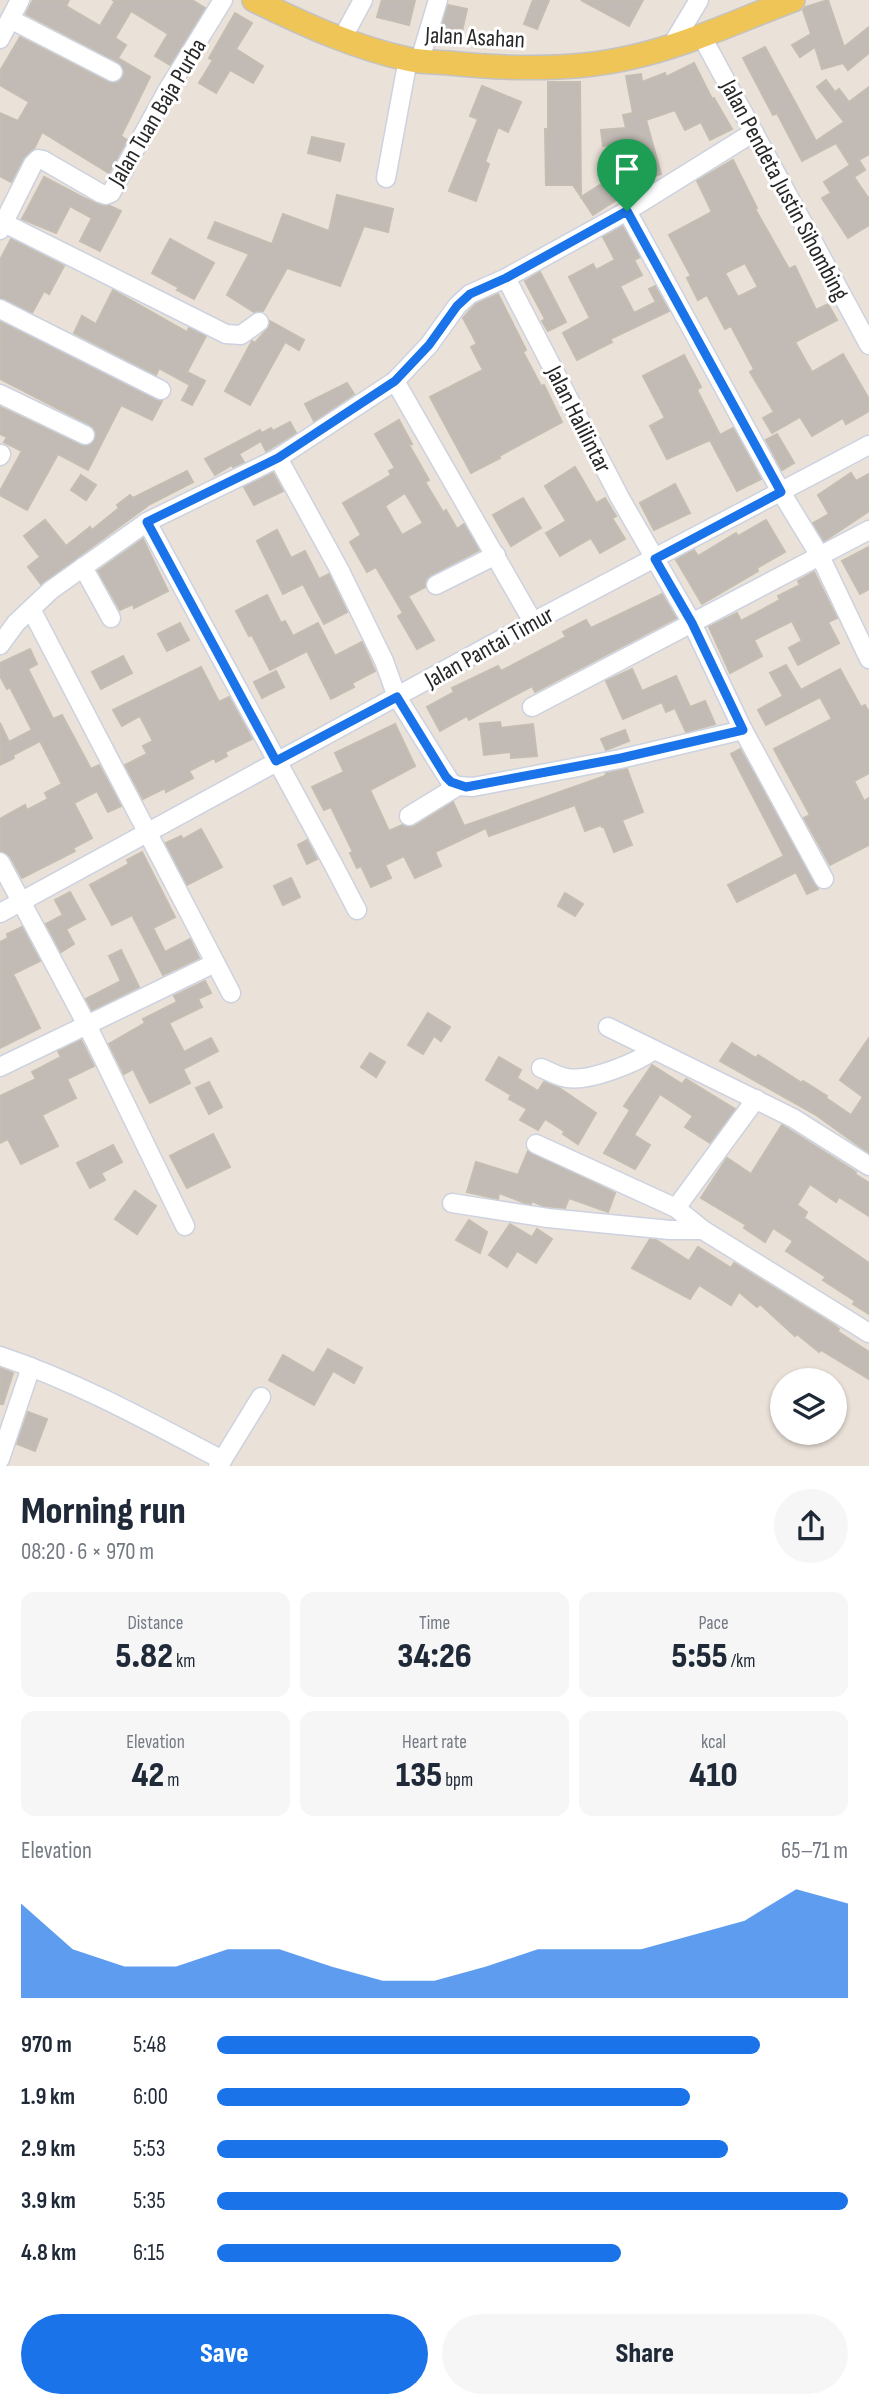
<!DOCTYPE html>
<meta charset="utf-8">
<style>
body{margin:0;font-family:"Sofia Sans Condensed",sans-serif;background:#f6f6f7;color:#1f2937;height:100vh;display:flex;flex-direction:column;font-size:26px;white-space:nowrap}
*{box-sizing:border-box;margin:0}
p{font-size:23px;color:#747a83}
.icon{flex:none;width:38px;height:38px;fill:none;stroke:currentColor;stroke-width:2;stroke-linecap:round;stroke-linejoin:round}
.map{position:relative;height:1466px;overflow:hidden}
.side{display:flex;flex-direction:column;background:#fff;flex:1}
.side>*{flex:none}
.tools{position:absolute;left:770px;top:1368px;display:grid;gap:14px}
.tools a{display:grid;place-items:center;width:77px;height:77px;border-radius:50%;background:#fff;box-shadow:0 2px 5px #0004;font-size:35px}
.pin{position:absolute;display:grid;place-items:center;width:60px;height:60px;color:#fff;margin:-72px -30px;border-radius:50% 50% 50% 0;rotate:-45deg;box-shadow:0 0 7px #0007}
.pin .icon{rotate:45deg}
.round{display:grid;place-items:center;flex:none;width:74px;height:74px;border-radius:37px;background:#f6f6f7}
.headline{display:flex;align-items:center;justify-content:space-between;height:119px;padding:0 21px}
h1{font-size:38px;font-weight:800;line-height:52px}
.figures{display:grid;grid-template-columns:repeat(3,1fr);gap:10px;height:119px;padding:7px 21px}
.figures div{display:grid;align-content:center;border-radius:14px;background:#f6f6f7;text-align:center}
.figures b{font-size:35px;font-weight:800}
.figures small{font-size:19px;font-weight:400}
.figures p{font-size:19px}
.chart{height:196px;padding:14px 21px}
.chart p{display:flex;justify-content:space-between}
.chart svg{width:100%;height:126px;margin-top:7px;fill:#1a73e8;opacity:.7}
.action{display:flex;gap:14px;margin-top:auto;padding:14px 21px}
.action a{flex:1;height:80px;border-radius:42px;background:#1a73e8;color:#fff;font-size:28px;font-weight:800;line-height:80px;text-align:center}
.action a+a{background:#f6f6f7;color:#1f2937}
ul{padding:0 21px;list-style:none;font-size:23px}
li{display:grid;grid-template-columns:112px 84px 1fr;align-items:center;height:52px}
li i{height:18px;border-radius:9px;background:#1a73e8}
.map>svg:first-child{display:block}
</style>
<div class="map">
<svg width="869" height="1467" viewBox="0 0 869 1467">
<rect width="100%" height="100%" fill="#eae1d8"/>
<g fill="#c2bbb5" stroke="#c4bdb2" stroke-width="2" fill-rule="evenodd">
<polygon points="33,0 69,0 66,6 100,26 115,1 112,0 192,0 205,8 170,65 155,56 168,34 131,11 115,38 126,45 118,58 150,77 121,136 127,140 109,173 42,132 34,149 23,159 11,182 0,176 0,113 18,121 29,102 0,85 0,71 20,37 108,82 119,82 124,72 118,62 26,14"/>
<polygon points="382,0 415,0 409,25 377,17"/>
<polygon points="533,0 549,0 537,29 524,24"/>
<polygon points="581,0 643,0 629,26"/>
<polygon points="828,0 844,47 869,27 869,53 848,70 843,63 822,69 815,47 800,57 792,45 811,34 803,10 805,7"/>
<polygon points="448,5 467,9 460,40 439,35"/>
<polygon points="235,13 252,23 236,49 263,66 253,83 230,70 216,93 199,83 213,60 209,58"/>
<polygon points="765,47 816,141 844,122 817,87 826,80 835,92 839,89 849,102 869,87 869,154 859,160 865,170 854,177 869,199 869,225 848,238 822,198 831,193 824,182 850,165 836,143 802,161 777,113 773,115 743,58"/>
<polygon points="694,63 712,99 714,98 732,129 710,140 701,122 685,130 675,110 646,120 661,174 635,182 638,186 593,215 573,185 546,185 545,129 548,129 548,82 580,82 581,197 637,161 631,143 603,146 601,130 626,128 623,115 633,113 626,76 641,74 642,82 665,73 666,77"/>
<polygon points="482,86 521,102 508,132 498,127 485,162 489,164 476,201 449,191 478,119 470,116"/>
<polygon points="312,137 344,144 340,161 308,153"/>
<path d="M733 160 757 208 755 209 789 269 795 266 816 310 828 304 837 320 795 342 812 372 843 354 869 399V411L846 424 843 418 812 436 800 417 772 433 763 418 774 412 750 372 754 369 731 326 725 329 707 295 698 300 687 278 691 276 669 235 712 212 697 181ZM745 263 758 287 738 297 725 273Z"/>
<polygon points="44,177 82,197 102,206 110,206 121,211 100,251 80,241 92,218 70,206 56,233 22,219"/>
<polygon points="337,195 393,209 388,232 364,226 340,286 287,268 263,311 254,312 227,295 249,254 208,238 215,222 272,244 283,214 329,231"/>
<polygon points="623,226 640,257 634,260 642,275 620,286 634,313 656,302 649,289 655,286 669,311 610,339 612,342 577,360 563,333 590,318 569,277 593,264 596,270 615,260 603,237"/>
<polygon points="11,239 64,266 49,294 44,291 32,313 0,298 0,260"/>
<polygon points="170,239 214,263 194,299 177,290 179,288 152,273"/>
<polygon points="540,272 566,322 548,331 542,321 545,319 525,281"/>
<polygon points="113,290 187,332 189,328 206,336 187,372 205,381 192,405 182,400 190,385 159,368 156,375 74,333 82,316 96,324"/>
<polygon points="498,294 526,350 523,352 541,386 544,385 562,422 499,456 500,458 471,473 430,397 483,370 471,347 477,344 463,318 476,304"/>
<polygon points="270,321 304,340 299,350 285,342 250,405 225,391 252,341 255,343 269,327"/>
<polygon points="1,322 156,400 162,401 152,420 121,405 88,470 58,454 27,510 0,495 0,491 22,451 4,442 7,437 0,434 0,407 81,445 92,444 96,433 90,425 0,379"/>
<polygon points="684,355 701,387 697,390 720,435 733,428 761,479 737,491 710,440 667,459 650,426 665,418 643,376"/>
<polygon points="347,383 354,394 314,421 305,404"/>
<path d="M399 420 412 444 409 445 429 480 425 482 443 512 446 510 457 529 464 524 479 550 431 575 426 579 425 587 408 596 434 640 417 649 398 616 403 613 376 567 367 572 350 542 361 535 343 503 391 475 389 471 395 468 375 434ZM405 493 423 523 402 535 385 506Z"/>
<polygon points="290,422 296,433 266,451 261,441 239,454 244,462 233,467 232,465 215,475 205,459 260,430 262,433 271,428 273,431"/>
<polygon points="777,434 794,463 782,470 766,440"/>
<polygon points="575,467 596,503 605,498 616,516 612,518 625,539 600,553 591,538 560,556 546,533 566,521 545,486"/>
<polygon points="187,471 193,482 150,504 41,584 28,567 40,557 24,536 45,520 66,546 90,527 92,530 119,508 117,505 130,495 133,498"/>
<polygon points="273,473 283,491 254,505 244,487"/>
<polygon points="851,473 856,481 869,474 869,511 824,541 813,523 829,514 818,495"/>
<polygon points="81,475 96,485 86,500 71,490"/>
<polygon points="675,484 690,513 654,530 640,503"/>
<polygon points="523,498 541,528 511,546 493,515"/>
<polygon points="766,520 785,552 757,568 758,571 702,604 676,560 694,550 698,556 736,533 738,536"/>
<polygon points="277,530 291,558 305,551 319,579 329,574 347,612 324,624 303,584 283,594 257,541"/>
<polygon points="143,539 168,591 134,608 133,604 120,610 98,571"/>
<polygon points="869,547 869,589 860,594 842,561"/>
<polygon points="814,572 837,618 828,622 839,643 798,665 789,648 802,641 792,621 754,640 762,656 730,673 709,627 737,613 741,621 780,600 778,596 800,585 798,581"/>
<polygon points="662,594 676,618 535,692 532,686 469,720 467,716 440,731 427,707 454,692 452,688 498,666 501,671 566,637 563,632 586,620 591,628"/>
<polygon points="267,595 281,623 285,621 293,636 318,623 335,656 362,642 375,671 352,683 354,687 331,699 307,651 270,670 252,635 249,636 236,611"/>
<polygon points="180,623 189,640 167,651 158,634"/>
<polygon points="30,649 37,664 28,669 53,719 62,715 91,769 99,765 121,806 108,812 97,791 74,803 92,838 73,848 75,851 22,878 10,856 0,851 0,819 25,805 27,810 48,799 45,793 62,784 40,741 13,755 14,758 0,765 0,723 9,742 32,730 10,687 7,689 0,676 0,663"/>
<polygon points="123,656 132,673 101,689 92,672"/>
<polygon points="786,665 801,690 840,669 861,707 865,705 869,712 869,773 854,781 864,801 869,798 869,845 830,865 804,818 810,815 774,749 832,719 820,697 766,725 758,710 783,696 770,673"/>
<polygon points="201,667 219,702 229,697 252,739 225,752 227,756 216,762 214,758 189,771 193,778 166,792 165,788 143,799 125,765 147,754 143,746 153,741 140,716 122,726 113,710"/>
<polygon points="632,669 642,691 676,676 690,707 705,701 715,724 686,732 675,708 666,712 662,702 623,719 606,681"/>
<polygon points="276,671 284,687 262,698 254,682"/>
<polygon points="500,722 501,728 533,724 537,756 511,758 511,752 484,755 480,724"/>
<polygon points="395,724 415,766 370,790 389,831 402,825 409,827 415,826 453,802 464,826 605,776 606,773 627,769 643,812 622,820 632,845 614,852 604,827 602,827 601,825 585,831 575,805 489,836 486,828 435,852 441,866 415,878 404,856 385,865 391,878 371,887 361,866 357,868 350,853 353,852 331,807 324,810 312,787 344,772 335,753"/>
<polygon points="625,730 629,741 606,750 601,739"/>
<polygon points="740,749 818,889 807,894 796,872 737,902 728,885 784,856 731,754"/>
<polygon points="201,829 222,867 187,885 166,843 181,836 183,839"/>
<polygon points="307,840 317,859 307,864 298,845"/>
<polygon points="142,852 175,917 153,928 165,952 190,939 199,958 163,975 132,915 112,925 90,885 129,864 127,860"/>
<polygon points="291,878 300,897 283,905 274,886"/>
<polygon points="70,892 85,919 66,929 74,944 61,952 46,924 63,915 55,900"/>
<polygon points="565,893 583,904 575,916 558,906"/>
<polygon points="22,927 40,961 13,974 40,1028 0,1048 0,942 8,938 7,934"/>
<polygon points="121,950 139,987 92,1010 86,999 121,981 109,956"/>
<polygon points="205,981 211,993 198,999 202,1007 169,1023 184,1052 211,1038 218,1051 183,1069 190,1083 150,1103 133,1069 124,1074 109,1044 145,1023 143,1019 177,1002 174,996"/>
<polygon points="428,1013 450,1027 441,1041 434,1036 423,1054 408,1045"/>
<polygon points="869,1038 869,1153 816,1115 720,1061 732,1043 756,1058 758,1055 802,1083 803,1081 827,1096 826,1098 851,1115 863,1097 840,1080"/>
<polygon points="81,1040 94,1066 67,1079 76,1098 42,1115 58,1146 21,1164 8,1139 0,1143 0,1096 36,1079 32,1072 61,1057 58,1051"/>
<polygon points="370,1053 385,1062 376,1077 361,1067"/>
<polygon points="499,1057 521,1070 517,1078 538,1091 544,1082 559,1088 596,1113 578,1144 563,1134 564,1131 545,1119 538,1130 520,1120 527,1109 509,1099 511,1095 486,1080"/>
<polygon points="652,1065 682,1084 686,1079 735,1109 710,1143 685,1127 693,1116 660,1094 634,1135 650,1145 635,1169 604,1153 630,1110 624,1106"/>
<polygon points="209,1082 222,1107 209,1114 196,1088"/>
<polygon points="782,1125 856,1172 855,1174 869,1183 869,1216 839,1197 836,1202 810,1184 797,1205 807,1212 804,1218 869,1263 869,1314 853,1304 855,1301 823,1280 826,1277 786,1251 793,1241 773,1228 765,1242 744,1228 746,1225 701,1198 727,1158 751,1174"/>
<polygon points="213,1134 230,1167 187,1188 170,1156"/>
<polygon points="113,1145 122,1162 101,1173 105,1180 90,1188 77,1163"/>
<polygon points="528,1151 615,1193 608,1212 569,1198 565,1208 543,1206 532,1201 531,1204 525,1203 499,1193 498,1199 467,1192 476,1162 518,1175"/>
<polygon points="135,1191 156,1206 137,1234 115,1219"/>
<polygon points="469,1220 487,1232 480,1253 456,1240"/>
<polygon points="510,1224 532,1237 537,1229 552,1239 536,1263 517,1251 507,1267 489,1255"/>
<polygon points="650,1239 656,1240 689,1261 698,1247 731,1268 734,1263 834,1325 839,1329 837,1331 869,1352 869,1379 821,1350 819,1352 797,1334 795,1336 760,1304 757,1307 739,1292 731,1305 699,1285 690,1299 632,1268"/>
<polygon points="328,1349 362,1368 354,1383 333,1371 314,1405 269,1380 283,1355 314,1373"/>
<polygon points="0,1368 13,1373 3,1404 0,1404"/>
<polygon points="28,1412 47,1419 35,1451 17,1444"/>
</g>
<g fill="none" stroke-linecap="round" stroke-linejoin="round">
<defs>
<g id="minor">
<polyline points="10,19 113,72"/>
<polyline points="701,35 869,345"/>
<polyline points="0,39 20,0"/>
<polyline points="342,39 363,0"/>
<polyline points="672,45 699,0"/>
<polyline points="420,60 438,0"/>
<polyline points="386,178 408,59"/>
<polyline points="627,211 781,492 820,556 869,659"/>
<polyline points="4,223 226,334 241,335 259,322"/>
<polyline points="0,230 33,164 38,159 43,160 100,193 106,195 111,193 167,91 223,0"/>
<polyline points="506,278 620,498 692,623 743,730 824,879"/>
<polyline points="0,309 161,390"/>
<polyline points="395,381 533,622"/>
<polyline points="0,394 85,435"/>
<polyline points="0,456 1,454"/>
<polyline points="278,458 339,569 384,661 397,697 451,783 458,786 473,787 620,759 743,730"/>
<polyline points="147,522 332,862 357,910"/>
<polyline points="83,567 111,618"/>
<polyline points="436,585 496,555"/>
<polyline points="31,609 231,993"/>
<polyline points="0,645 16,623 51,590 147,522 278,458 395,381 429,345 457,306 470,294 506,278 627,211 754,132"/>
<polyline points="532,707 869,530"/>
<polyline points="409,816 458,786"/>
<polyline points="0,862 87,1025 185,1226"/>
<polyline points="0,913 533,622 869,445"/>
<polyline points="608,1027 793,1118 869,1166"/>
<polyline points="0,1067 215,963"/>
<path d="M541 1068C549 1071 558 1077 567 1078 589 1082 636 1063 654 1050"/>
<polyline points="536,1144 676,1208 703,1230 869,1333"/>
<polyline points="452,1203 548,1218 670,1230 703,1230"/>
<polyline points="676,1208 756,1099"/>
<path d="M0 1356C78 1382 150 1422 222 1460"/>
<polyline points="0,1459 31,1367"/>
<polyline points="218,1467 261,1397"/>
</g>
<path id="major" d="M254 0C303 24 353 47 407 59 420 62 435 62 449 63 507 69 571 71 628 58 685 46 739 20 793 0"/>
</defs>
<use href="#minor" stroke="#cdd2e0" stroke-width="21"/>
<use href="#major" stroke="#c3c3c3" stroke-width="26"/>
<use href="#minor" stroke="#fff" stroke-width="18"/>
<use href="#major" stroke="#efc558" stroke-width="23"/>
</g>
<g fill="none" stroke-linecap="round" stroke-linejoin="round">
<defs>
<polygon id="route" points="627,211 781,492 655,559 692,623 743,730 621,758 466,787 451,782 446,777 397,697 276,761 147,522 278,458 395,381 429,345 457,306 470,294 506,278"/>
</defs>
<use href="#route" stroke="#fff" stroke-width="14"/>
<use href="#route" stroke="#1a73e8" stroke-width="9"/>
</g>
<g text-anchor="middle" stroke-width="6" stroke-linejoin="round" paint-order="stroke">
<g font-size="24" fill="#272727" stroke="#fff">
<text transform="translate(475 37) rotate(3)" y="8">Jalan Asahan</text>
<text transform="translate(157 112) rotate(-59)" y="8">Jalan Tuan Baja Purba</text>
<text transform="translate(785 190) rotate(62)" y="8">Jalan Pendeta Justin Sihombing</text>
<text transform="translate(579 419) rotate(63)" y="8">Jalan Halilintar</text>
<text transform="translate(489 647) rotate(-29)" y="8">Jalan Pantai Timur</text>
</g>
</g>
</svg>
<div class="tools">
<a><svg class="icon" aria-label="layers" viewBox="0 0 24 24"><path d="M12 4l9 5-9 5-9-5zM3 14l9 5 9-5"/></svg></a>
</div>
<div class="pin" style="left:627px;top:211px;background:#1e9e55"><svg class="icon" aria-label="arrive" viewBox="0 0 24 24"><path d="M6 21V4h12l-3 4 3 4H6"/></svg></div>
</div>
<section class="side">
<div class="headline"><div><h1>Morning run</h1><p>08:20 · 6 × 970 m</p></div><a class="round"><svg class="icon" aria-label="share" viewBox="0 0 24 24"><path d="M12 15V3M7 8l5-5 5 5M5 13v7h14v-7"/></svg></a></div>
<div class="figures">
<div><p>Distance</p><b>5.82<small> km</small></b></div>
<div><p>Time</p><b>34:26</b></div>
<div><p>Pace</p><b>5:55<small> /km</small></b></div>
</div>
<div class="figures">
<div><p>Elevation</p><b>42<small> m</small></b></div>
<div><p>Heart rate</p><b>135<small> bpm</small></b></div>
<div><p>kcal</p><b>410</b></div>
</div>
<div class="chart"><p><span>Elevation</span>65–71 m</p>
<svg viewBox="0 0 160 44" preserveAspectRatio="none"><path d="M0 44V11L10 27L20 33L30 33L40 27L50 27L60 33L70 38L80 38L90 33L100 27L110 27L120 27L130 22L140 17L150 6L160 11V44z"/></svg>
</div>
<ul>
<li><b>970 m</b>5:48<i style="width:86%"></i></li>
<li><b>1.9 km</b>6:00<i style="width:75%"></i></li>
<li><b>2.9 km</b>5:53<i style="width:81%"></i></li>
<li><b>3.9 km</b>5:35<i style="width:100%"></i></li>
<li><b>4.8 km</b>6:15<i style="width:64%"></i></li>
</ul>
<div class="action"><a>Save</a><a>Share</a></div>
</section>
